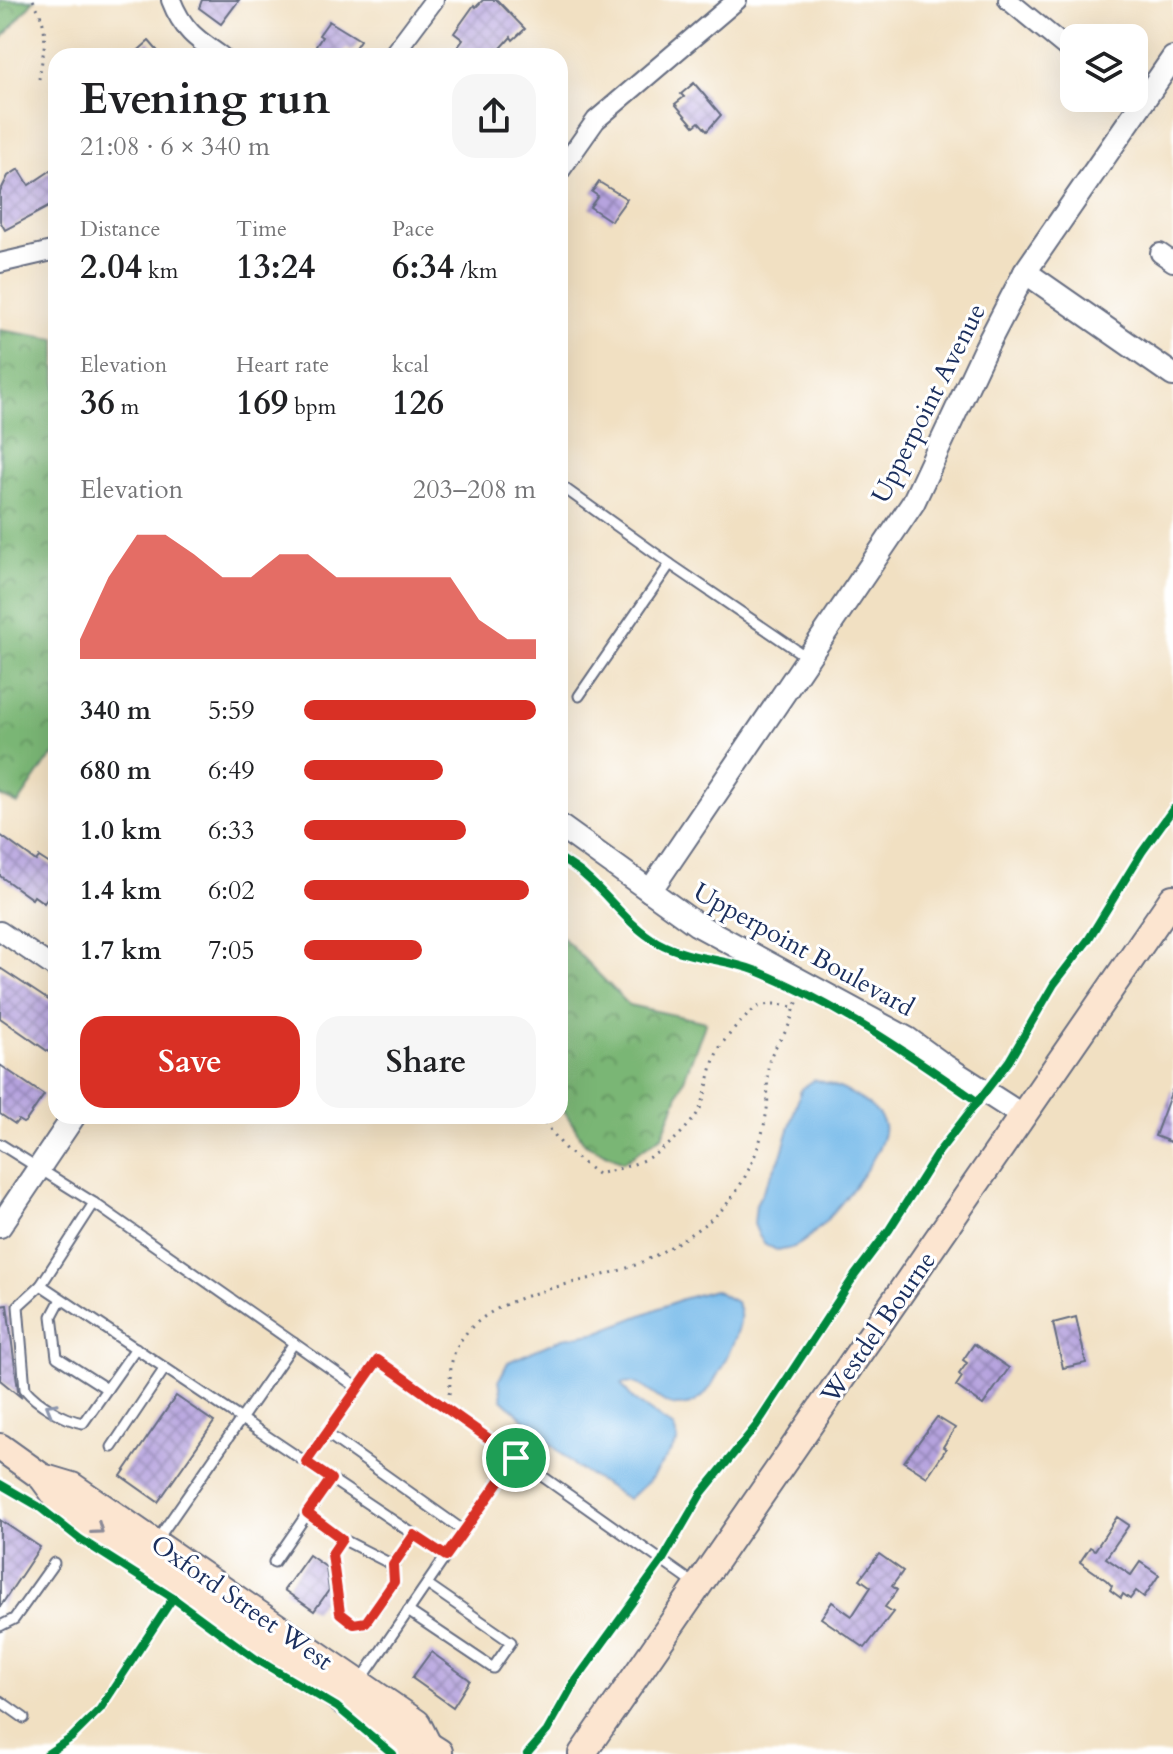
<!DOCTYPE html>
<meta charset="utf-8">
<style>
body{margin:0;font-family:Cardo,serif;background:#f6f6f6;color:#202124;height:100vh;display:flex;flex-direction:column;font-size:30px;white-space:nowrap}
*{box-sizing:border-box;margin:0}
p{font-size:26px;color:#757577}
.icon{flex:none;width:44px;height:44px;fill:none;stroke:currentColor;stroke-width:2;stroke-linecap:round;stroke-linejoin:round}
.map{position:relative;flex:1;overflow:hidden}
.drawer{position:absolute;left:48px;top:48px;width:520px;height:1076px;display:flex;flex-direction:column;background:#fff;border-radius:24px;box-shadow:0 8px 32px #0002}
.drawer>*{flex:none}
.tools{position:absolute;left:1060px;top:24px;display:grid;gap:16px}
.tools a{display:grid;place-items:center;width:88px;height:88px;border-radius:16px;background:#fff;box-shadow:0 8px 32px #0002;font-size:40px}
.pin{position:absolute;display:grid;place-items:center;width:68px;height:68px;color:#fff;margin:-34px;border:4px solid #fff;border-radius:50%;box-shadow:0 2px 8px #0007}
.round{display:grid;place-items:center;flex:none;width:84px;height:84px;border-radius:24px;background:#f6f6f6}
.overview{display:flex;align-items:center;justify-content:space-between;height:136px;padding:0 32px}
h1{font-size:44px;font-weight:800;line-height:60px}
.stats{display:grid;grid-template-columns:repeat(3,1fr);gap:12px;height:136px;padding:8px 32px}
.stats div{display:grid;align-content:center}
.stats b{font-size:34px;font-weight:800}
.stats small{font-size:22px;font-weight:400}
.stats p{font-size:22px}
.chart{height:224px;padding:16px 32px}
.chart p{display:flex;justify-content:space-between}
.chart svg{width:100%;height:144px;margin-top:8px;fill:#d93025;opacity:.7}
.button{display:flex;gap:16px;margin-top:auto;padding:16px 32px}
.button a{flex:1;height:92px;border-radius:24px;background:#d93025;color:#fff;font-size:32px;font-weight:800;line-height:92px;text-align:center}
.button a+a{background:#f6f6f6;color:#202124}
ul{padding:0 32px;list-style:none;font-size:26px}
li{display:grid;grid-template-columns:128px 96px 1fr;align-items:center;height:60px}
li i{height:20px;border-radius:10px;background:#d93025}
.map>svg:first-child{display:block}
</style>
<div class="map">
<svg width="1173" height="1754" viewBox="0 0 1173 1754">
<defs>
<pattern id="forest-crowns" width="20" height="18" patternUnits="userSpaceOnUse" patternTransform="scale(2)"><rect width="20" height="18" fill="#7ab674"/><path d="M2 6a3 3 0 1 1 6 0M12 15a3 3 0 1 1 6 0" fill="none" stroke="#639462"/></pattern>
<pattern id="building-cross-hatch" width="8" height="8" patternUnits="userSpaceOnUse" patternTransform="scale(2)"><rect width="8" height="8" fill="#b6a3de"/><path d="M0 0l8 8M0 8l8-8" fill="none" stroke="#9385b7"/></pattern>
</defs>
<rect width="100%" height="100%" fill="#fff"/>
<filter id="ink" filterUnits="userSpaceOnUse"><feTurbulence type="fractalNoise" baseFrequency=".0125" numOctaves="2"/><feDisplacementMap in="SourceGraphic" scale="16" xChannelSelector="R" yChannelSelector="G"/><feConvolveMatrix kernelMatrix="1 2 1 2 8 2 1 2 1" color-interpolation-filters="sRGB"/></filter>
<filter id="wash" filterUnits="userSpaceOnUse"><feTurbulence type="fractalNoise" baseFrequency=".006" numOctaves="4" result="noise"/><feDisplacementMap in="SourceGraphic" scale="32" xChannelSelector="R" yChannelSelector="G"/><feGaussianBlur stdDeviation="1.8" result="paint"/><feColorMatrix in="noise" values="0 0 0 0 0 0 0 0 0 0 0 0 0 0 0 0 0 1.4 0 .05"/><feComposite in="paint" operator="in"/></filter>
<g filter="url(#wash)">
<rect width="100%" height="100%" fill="#f1e0c2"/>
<g fill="url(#forest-crowns)" stroke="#4a7269" stroke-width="2">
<polygon points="0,0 34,0 0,41"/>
<polygon points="0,330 56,339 56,753 46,763 18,804 0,796"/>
<polygon points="560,935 629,1005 706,1022 662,1136 623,1162 585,1144 560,1104"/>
</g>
<g fill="#72b8e9" stroke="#4674a4" stroke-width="2">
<path d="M814 1080C834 1083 879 1104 884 1125 890 1150 820 1235 796 1246 791 1249 784 1249 778 1251L765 1244 759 1236 754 1224 756 1204 781 1156 801 1089Z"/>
<path d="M714 1290 736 1302C739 1309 741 1313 740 1320 739 1336 712 1390 701 1398 693 1404 687 1406 677 1406 656 1404 643 1376 621 1384L634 1400 674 1428 678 1441 649 1481 628 1499 576 1467 502 1399 499 1380 508 1362 563 1338 599 1332 682 1299Z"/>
</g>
<g id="blocks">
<g fill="url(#building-cross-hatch)">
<polygon points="202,0 239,0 221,24 199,8"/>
<polygon points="483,0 497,0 525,29 513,40 511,37 494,56 462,56 455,51 463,40 454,33 474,5 476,7"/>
<polygon points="329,21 360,40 352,52 346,48 340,56 330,56 316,46 322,37 319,35"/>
<polygon points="149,41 162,56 132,56"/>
<polygon points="694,83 721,115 707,131 699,122 694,126 675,104 684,97 681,94"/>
<polygon points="56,167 56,203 5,230 0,221 0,192 8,176 19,169 29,185"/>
<polygon points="599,182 627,199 611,221 590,207 598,196 592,192"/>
<polygon points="0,835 36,861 39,857 56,868 56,905 47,898 44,903 34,896 32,899 0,876"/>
<polygon points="0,968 56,1005 56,1057 0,1018"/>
<polygon points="0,1065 44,1095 26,1121 23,1123 18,1120 15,1124 0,1114"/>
<polygon points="1172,1090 1173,1090 1173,1143 1155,1136"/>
<polygon points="7,1305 18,1390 22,1398 0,1380 0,1306"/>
<polygon points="1076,1317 1086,1363 1063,1368 1053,1323"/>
<polygon points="974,1344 1009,1368 983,1405 956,1386 962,1377 959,1374 967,1363 963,1360"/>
<polygon points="176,1396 214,1422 158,1502 121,1476"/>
<polygon points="937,1417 955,1428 943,1447 946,1449 927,1477 904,1462"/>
<polygon points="1117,1517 1129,1525 1106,1558 1131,1575 1140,1562 1159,1575 1144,1597 1136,1591 1130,1599 1123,1594 1121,1598 1110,1590 1112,1586 1106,1580 1080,1562 1090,1547 1095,1550"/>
<polygon points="0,1520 40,1547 0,1607"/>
<polygon points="879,1554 903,1571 892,1586 897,1590 885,1607 893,1612 865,1648 821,1618 832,1602 852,1616 871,1587 860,1579"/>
<polygon points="309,1555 326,1567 329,1590 314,1611 284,1590"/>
<polygon points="431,1652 470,1680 453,1707 412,1678"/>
</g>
</g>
</g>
<g filter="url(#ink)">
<use href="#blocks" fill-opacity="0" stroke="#666d81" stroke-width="2"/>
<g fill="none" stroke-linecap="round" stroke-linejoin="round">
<defs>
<g id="service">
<polyline points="560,485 670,564 808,658"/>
<polyline points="579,696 670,564"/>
<polyline points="0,1144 94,1203 41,1285 446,1556 359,1683"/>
<polyline points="94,1203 358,1388"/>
<path d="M41 1285 18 1306 25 1389C37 1404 65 1420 83 1423L136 1348"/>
<polyline points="61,1299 52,1316 57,1357 107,1389"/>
<polyline points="326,1433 464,1531"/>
<polyline points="112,1447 165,1368"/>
<polyline points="306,1462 378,1360 696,1585"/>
<polyline points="307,1513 342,1539 393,1565"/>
<polyline points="342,1539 332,1554 340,1613 354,1624 366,1622 394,1582 393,1565 414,1535"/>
<polyline points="157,1540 294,1343"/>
<polyline points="446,1556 516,1458"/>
<polyline points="274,1562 331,1479"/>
<polyline points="408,1611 493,1668 511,1642 427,1584"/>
<polyline points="0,1626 14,1619 54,1563"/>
<polyline points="0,1701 24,1718"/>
</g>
<g id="minor">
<path d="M171 0C182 29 196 39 221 56"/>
<polyline points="1008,0 1074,54"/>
<polyline points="392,56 434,0"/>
<polyline points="560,171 596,120 737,0"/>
<polyline points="1160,253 1173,262"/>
<polyline points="0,263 56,250"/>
<polyline points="0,931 56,969"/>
</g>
<g id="tertiary">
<polyline points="1025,272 1173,375"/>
<polyline points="560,826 696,924 908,1039 945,1066 1023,1116"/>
<polyline points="650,891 913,503 984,351 1025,272 1173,58"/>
<polyline points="0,1226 74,1116"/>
</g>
<g id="secondary">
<polyline points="0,1447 42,1477 72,1486 417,1723 428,1745"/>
<polyline points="42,1477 61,1503 402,1743 428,1745 439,1752"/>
<polyline points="582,1754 1173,898"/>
</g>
</defs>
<use href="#service" stroke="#666d81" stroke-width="13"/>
<use href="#minor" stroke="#666d81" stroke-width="22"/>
<use href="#tertiary" stroke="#666d81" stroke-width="26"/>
<use href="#secondary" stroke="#666d81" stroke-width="30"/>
<g stroke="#666d81" stroke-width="3" stroke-dasharray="2 6" stroke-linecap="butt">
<path d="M33 0C51 31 44 45 39 79"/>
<path d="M540 1116 566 1150 597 1174C641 1165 667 1153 695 1117 709 1098 707 1068 720 1047 725 1038 750 1011 758 1007 769 1002 784 1004 794 1008"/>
<path d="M449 1394C451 1378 449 1362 457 1347 485 1292 577 1286 630 1267 657 1257 686 1238 709 1221 741 1197 762 1148 767 1109 769 1095 766 1081 768 1067 770 1051 780 1042 787 1029 792 1020 793 1010 798 1001"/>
</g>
<use href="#service" stroke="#fff" stroke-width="9"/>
<use href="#minor" stroke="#fff" stroke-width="18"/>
<use href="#tertiary" stroke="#fff" stroke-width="22"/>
<use href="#secondary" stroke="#fce5d0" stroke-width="26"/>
<defs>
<g id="cycleway">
<path d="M560 858C568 864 578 869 585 876 610 897 629 926 657 942 690 960 724 958 757 971 837 1004 908 1053 978 1102"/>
<polyline points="0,1484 38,1506 80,1539 173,1598 256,1659 337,1707 393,1754"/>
<polyline points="47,1754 71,1738 100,1709 173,1598"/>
<polyline points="527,1754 547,1731 574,1683 662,1561 701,1494 756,1426 855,1275 889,1230 937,1154 1009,1061 1054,984 1088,940 1142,852 1173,809"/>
</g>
</defs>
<use href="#cycleway" stroke="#fff" stroke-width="13"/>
<use href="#cycleway" stroke="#00873e" stroke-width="8"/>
</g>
<defs><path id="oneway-chevron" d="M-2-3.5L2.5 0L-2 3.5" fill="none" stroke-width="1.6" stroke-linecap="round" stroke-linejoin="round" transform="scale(2)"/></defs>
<use stroke="#8d97ae" href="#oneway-chevron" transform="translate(51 1408) rotate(-150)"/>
<use stroke="#8c8a97" href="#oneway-chevron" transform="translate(98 1529) rotate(35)"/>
</g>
<g fill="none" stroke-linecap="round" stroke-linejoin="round" filter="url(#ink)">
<defs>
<polygon id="route" points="378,1360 516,1458 446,1556 414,1535 393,1565 394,1582 366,1622 354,1624 340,1613 332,1554 342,1539 307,1513 331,1479 306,1462"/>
</defs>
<use href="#route" stroke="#fff" stroke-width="16"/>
<use href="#route" stroke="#d93025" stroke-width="10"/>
</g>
<g text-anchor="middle" stroke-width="6" stroke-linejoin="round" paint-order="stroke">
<g font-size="26" fill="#1b2f5e" stroke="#fff">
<text transform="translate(928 403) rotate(-63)" y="9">Upperpoint Avenue</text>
<text transform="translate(804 949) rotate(29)" y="9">Upperpoint Boulevard</text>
<text transform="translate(878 1327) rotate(-55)" y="9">Westdel Bourne</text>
<text transform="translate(242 1602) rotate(35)" y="9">Oxford Street West</text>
</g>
</g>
</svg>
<div class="tools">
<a><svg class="icon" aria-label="layers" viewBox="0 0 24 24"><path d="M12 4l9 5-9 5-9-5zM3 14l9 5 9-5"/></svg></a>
</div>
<div class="pin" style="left:516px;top:1458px;background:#1e9e55"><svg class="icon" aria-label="arrive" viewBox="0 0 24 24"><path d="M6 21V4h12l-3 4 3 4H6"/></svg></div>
<section class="drawer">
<div class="overview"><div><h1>Evening run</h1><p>21:08 · 6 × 340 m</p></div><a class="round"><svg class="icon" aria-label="share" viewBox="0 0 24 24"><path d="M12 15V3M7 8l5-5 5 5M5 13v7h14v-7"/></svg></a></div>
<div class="stats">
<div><p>Distance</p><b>2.04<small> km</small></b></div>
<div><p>Time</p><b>13:24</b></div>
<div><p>Pace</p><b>6:34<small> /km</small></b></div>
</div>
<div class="stats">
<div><p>Elevation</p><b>36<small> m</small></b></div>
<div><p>Heart rate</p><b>169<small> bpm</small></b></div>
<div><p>kcal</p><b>126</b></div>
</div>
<div class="chart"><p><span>Elevation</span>203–208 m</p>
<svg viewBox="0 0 160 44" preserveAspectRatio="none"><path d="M0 44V38L10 19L20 6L30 6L40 12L50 19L60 19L70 12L80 12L90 19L100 19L110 19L120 19L130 19L140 32L150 38L160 38V44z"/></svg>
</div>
<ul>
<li><b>340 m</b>5:59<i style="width:100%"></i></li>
<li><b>680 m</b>6:49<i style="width:60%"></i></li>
<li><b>1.0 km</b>6:33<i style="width:70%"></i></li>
<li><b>1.4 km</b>6:02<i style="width:97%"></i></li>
<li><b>1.7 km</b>7:05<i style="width:51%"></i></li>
</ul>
<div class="button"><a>Save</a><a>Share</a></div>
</section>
</div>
